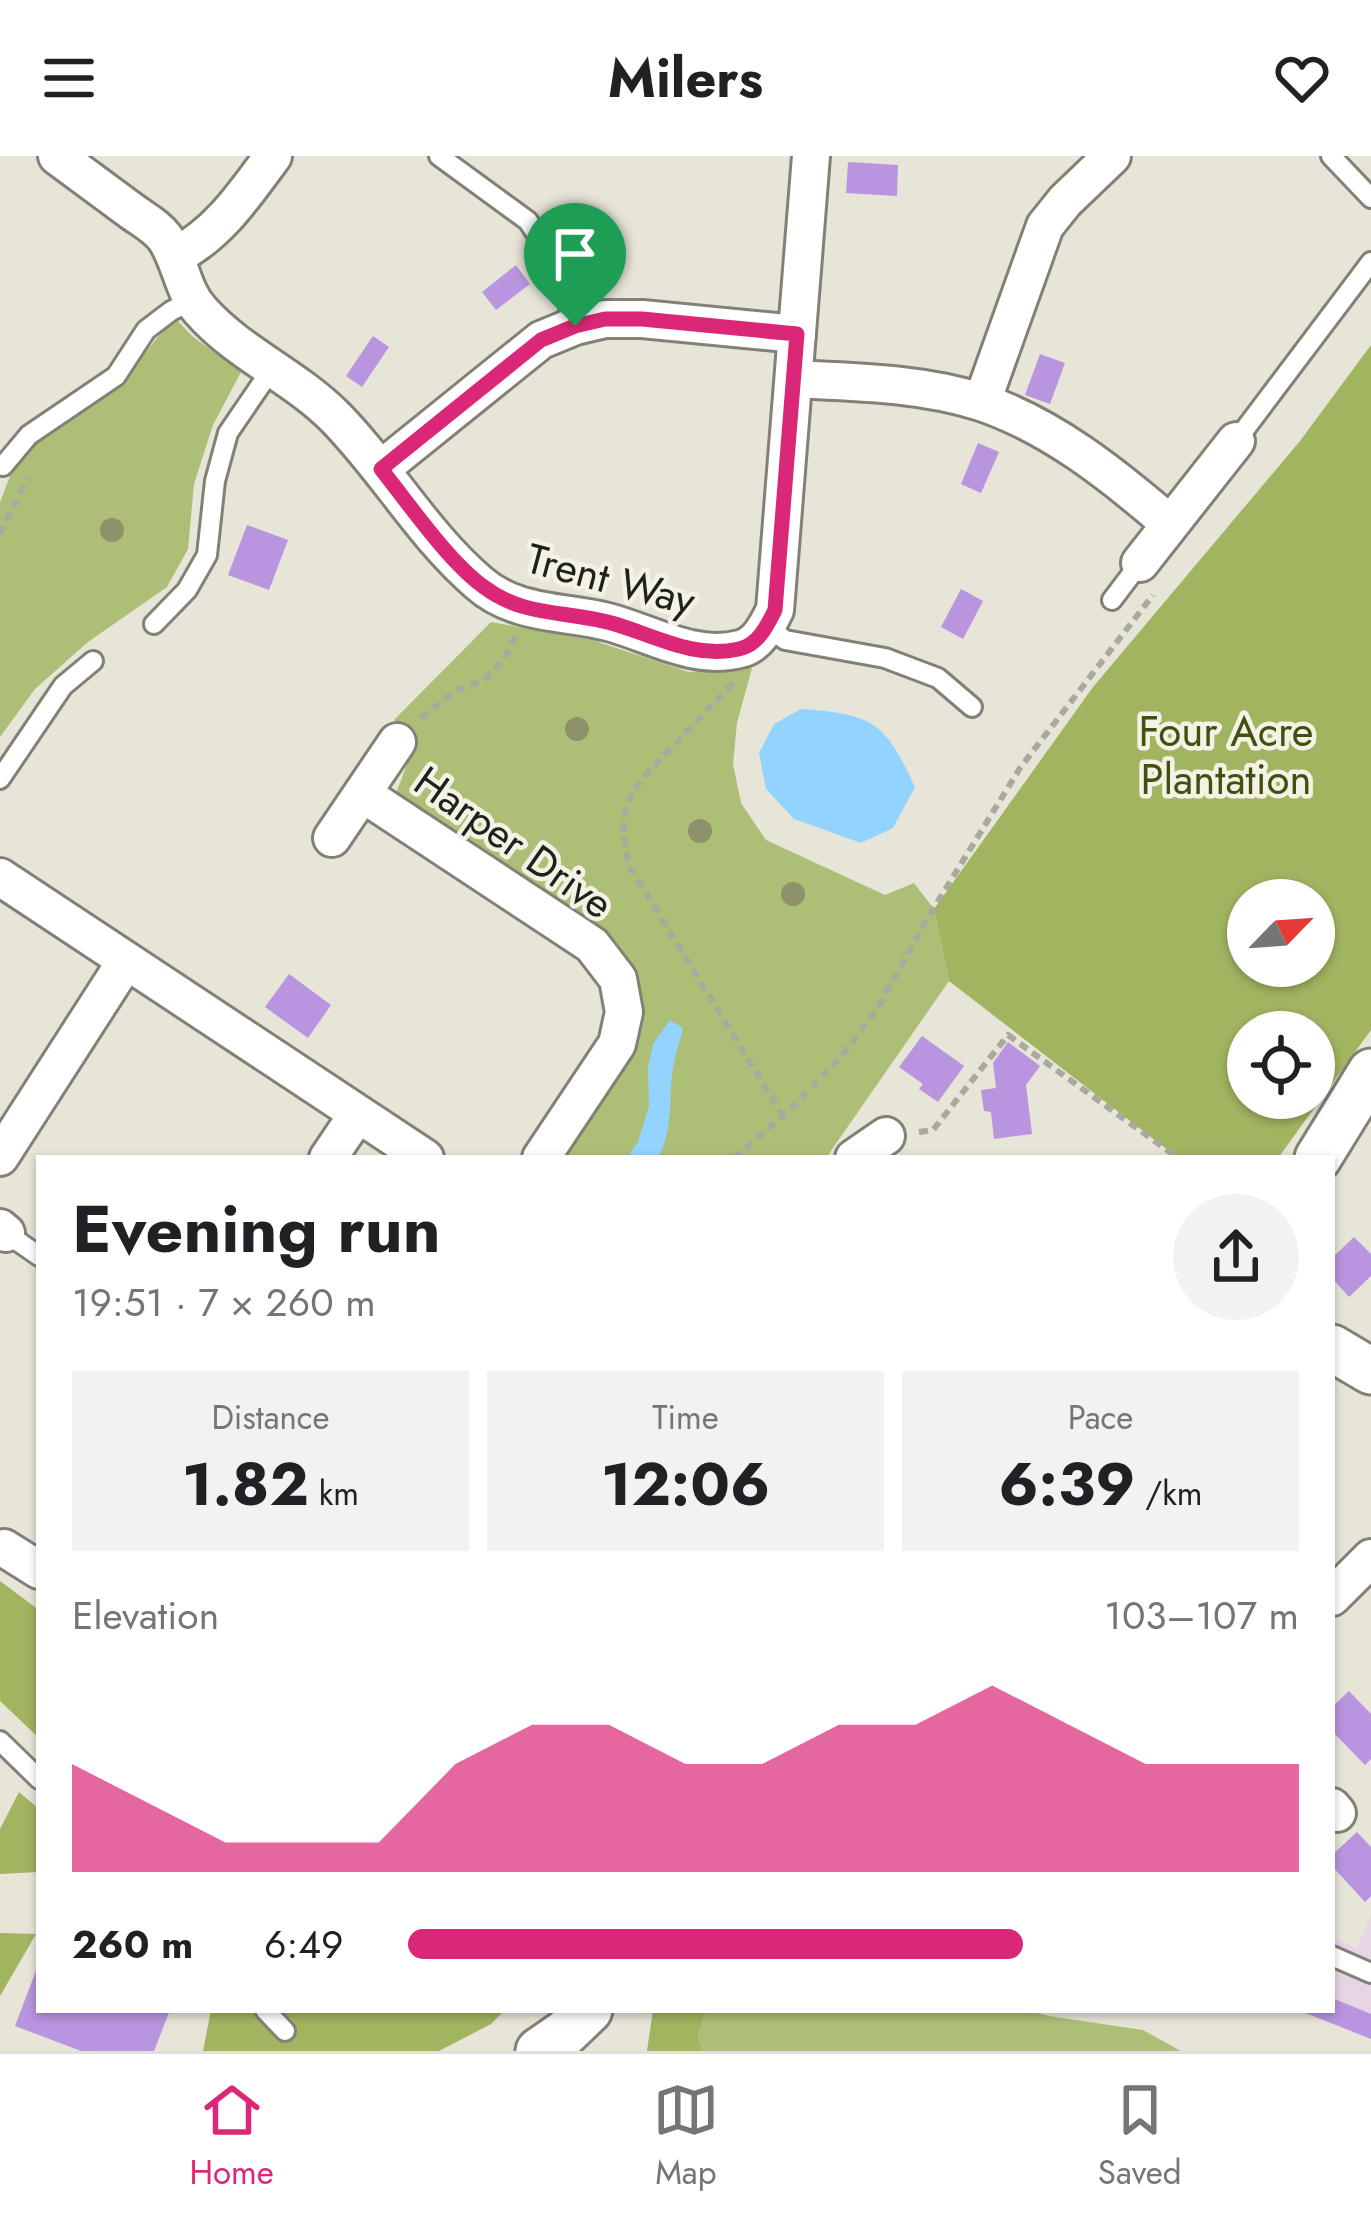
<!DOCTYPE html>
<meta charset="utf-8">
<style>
body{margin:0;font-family:Jost,sans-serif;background:#f2f2f2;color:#202124;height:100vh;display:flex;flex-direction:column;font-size:45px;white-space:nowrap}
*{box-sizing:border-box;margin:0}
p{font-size:39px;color:#757577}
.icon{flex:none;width:66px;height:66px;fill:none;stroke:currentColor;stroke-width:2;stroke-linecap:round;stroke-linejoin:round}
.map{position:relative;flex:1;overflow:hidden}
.details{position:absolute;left:36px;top:999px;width:1299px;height:858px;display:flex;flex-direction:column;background:#fff;border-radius:0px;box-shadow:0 3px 9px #0004}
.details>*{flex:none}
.needle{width:78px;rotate:65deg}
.fabs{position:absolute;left:1227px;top:723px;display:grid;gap:24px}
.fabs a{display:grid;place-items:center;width:108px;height:108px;border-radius:50%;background:#fff;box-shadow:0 3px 9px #0004;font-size:60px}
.pin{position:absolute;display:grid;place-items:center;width:102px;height:102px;color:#fff;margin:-123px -51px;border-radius:50% 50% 50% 0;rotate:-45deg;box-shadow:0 0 12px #0007}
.pin .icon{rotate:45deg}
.round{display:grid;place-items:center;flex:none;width:126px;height:126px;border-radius:63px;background:#f2f2f2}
.summary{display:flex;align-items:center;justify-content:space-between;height:204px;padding:0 36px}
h1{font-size:66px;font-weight:700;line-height:90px}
.figures{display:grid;grid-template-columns:repeat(3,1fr);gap:18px;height:204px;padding:12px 36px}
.figures div{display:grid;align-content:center;border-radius:0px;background:#f2f2f2;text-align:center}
.figures b{font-size:60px;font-weight:700}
.figures small{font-size:33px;font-weight:400}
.figures p{font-size:33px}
.chart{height:336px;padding:24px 36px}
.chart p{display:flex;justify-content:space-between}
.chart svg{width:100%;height:216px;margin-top:12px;fill:#db2777;opacity:.7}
ul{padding:0 36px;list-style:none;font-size:39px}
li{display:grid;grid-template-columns:192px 144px 1fr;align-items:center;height:90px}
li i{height:30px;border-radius:15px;background:#db2777}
header{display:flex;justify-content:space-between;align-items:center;height:156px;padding:0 36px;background:#fff;font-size:54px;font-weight:700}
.tabs{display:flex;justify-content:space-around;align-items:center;height:168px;border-top:3px solid #e0e0e0;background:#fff;font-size:33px;color:#757577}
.tabs a{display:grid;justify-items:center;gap:6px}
.tabs .selected{color:#db2777}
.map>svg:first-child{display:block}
</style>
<header><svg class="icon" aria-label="menu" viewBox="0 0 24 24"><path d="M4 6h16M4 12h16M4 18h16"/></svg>Milers<svg class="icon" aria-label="heart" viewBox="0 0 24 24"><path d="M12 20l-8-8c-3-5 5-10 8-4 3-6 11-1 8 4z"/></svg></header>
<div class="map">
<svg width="1371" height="1895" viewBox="0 0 1371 1895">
<rect width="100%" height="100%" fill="#e7e5d8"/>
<polygon fill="#e7d4e4" points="1371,1758 1371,1883 1298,1854 1332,1854 1332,1782 1357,1792"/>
<g fill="#adbf77">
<polygon points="174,161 192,180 241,216 213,269 194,328 188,393 167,431 88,486 35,533 0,581 0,346 14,310 42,278 115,234"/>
<polygon points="491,466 595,485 689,516 752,512 737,567 733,608 741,647 766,684 885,739 914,727 934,753 949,825 826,1002 562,1002 638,882 633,822 395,640 417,582 394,564"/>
<polygon points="706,1854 1026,1854 1049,1860 1143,1874 1181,1895 702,1895 698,1879"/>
</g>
<g fill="#a1b460" fill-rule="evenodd">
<path d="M1371 189V874L1278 1002H1178L949 825 934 753 1093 531 1300 285ZM1314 744V810H1248V744ZM1314 876V942H1248V876Z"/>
<polygon points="0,1425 39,1454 39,1582 0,1545"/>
<polygon points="19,1636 39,1653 39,1716 0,1718 0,1673"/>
<polygon points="0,1777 36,1778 0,1840"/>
<polygon points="211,1854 505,1854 491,1868 439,1895 203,1895"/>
<polygon points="653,1854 706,1854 698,1879 702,1895 647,1895"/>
</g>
<g fill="#93d3ff">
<path d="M801 553C873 558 885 566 915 631L893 672 861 687 794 663 766 633 759 597 774 568Z"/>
<path d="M670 864 683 872C680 885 675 899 673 912 668 943 674 973 658 1002H627L638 986 649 950 648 912 653 888Z"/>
</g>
<g fill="#b994df">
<polygon points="848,6 898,9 897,40 846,37"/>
<polygon points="516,109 530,128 496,154 482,136"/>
<polygon points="373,180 389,191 362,231 346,220"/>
<polygon points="1040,198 1065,207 1050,248 1025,239"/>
<polygon points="978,287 999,296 981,337 961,328"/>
<polygon points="247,369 288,384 269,434 228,419"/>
<polygon points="961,433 983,445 963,483 941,471"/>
<polygon points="289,818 331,849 308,882 265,851"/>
<polygon points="922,880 964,910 938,946 919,933 923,928 899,911"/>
<polygon points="1008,886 1040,910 1026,929 1032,978 994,983 991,956 984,955 981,934 996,932 993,907"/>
<polygon points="1354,1081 1371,1098 1371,1120 1349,1141 1332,1122 1332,1102"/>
<polygon points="1349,1535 1371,1558 1371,1603 1365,1609 1332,1575 1332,1551"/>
<polygon points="1357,1676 1371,1691 1371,1740 1365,1746 1332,1710 1332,1699"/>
<polygon points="39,1807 39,1854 170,1854 154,1895 81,1895 15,1870"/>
<polygon points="1332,1842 1371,1858 1371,1883 1298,1854 1332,1854"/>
</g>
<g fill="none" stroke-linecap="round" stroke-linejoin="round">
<defs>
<g id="service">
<polyline points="439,0 528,65 555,106 575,170"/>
<polyline points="1331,0 1371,42"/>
<polyline points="1236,285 1371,106"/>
<polyline points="3,310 29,279 116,220 146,174 171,155 192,144"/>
<polyline points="1112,444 1140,407"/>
<polyline points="154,468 187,434 207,399 215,325 228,277 273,211"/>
<polyline points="767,470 785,484 885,502 938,522 972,551"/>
<polyline points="0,623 63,530 93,505"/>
<polyline points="6,1077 39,1100"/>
<polyline points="0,1585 39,1623"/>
<polyline points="1332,1800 1371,1817"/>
<polyline points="265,1854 285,1875"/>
</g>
<g id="minor">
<path d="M57 0C81 18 106 36 130 54 142 63 156 70 165 82 181 105 182 135 201 155 239 198 296 221 336 262 387 314 424 380 479 427 515 459 564 455 608 466 650 477 694 505 740 493 758 489 767 470 775 454L811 0"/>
<path d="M177 99C219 77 245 38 273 0"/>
<path d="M794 223C856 226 922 227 981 246 1052 270 1113 319 1169 367"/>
<polyline points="982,246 1045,70 1065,45 1112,0"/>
<polyline points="381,313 541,184 575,170 605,163 642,163 797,178"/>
<polyline points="1140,407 1236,285"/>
<polyline points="363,638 592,789 618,823 624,856 617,888 541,1002"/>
<polyline points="332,682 397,586"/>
<polyline points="0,721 425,1002"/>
<polyline points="0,1001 126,805"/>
<polyline points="328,1002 357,959"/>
<polyline points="854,1002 886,980"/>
<polyline points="0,1072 6,1077"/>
<polyline points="4,1392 39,1414"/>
<polyline points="1332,1441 1371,1402"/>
<polyline points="1332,1651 1337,1657"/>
</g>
<g id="tertiary">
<polyline points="1318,1002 1371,916"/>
<polyline points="1332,1192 1371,1215"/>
<polyline points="539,1895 565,1877 589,1854"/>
</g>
</defs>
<use href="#service" stroke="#838176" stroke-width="24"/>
<use href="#minor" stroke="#838176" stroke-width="42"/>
<use href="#tertiary" stroke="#838176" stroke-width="51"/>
<g stroke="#aaa99e" stroke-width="6" stroke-dasharray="9 6" stroke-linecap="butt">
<polyline points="0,378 28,322"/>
<path d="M733 527C713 548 694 568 674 589 633 632 612 648 630 711L783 960"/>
<polyline points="421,562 455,535 484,524 505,502 516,479"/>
<polyline points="919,976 933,974 1008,879 1178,1002"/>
<polyline points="734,1002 783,960 839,903 877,853 929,760 1020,612 1153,439"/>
</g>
<use href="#service" stroke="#fff" stroke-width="18"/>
<use href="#minor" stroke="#fff" stroke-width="36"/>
<use href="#tertiary" stroke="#fff" stroke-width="45"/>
</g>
<g fill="#8d926b">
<circle cx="112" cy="374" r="12"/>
<circle cx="577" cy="573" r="12"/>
<circle cx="700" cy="675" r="12"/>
<circle cx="793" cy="738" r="12"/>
</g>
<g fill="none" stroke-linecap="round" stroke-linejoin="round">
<defs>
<path id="route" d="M605 163H642L797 178 775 454C767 470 758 489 739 493 695 503 655 480 615 468 568 454 525 462 484 431 448 405 409 348 381 313L541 184 575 170Z"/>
</defs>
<use href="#route" stroke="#fff" stroke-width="24"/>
<use href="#route" stroke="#db2777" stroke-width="15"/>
</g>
<g text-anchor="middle" stroke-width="9" stroke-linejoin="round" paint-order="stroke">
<g font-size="42" fill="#21211c" stroke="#f4f2e5">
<text transform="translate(611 423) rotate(15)" y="15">Trent Way</text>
<text transform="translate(514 686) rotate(35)" y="15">Harper Drive</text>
</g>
<g font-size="42" fill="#434f11" stroke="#f4f2e5">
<text x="1226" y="590">Four Acre<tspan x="1226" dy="48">Plantation</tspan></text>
</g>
</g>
</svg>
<div class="fabs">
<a><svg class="needle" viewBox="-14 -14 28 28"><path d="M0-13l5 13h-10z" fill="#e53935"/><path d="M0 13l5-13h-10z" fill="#757577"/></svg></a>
<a><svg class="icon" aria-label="locate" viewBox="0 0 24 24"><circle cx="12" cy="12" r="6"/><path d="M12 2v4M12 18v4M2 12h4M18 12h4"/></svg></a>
</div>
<div class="pin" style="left:575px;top:170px;background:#1e9e55"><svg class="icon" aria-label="arrive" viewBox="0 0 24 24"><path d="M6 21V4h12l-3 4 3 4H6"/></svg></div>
<section class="details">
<div class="summary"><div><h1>Evening run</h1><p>19:51 · 7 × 260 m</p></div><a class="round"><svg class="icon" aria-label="share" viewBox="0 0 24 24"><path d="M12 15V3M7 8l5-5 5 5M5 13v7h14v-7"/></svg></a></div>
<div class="figures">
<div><p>Distance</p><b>1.82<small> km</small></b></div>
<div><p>Time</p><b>12:06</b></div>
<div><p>Pace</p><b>6:39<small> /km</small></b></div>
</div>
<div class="chart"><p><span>Elevation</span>103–107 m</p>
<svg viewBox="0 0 160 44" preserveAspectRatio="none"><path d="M0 44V22L10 30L20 38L30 38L40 38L50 22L60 14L70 14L80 22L90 22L100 14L110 14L120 6L130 14L140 22L150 22L160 22V44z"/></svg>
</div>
<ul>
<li><b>260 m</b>6:49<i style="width:69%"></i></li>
</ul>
</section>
</div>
<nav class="tabs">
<a class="selected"><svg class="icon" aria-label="home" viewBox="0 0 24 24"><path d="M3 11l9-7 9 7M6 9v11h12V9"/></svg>Home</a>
<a><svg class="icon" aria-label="map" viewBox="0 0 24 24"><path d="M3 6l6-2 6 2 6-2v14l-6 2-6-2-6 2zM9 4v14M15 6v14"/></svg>Map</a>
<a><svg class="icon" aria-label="saved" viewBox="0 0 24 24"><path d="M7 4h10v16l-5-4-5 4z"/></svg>Saved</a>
</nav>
